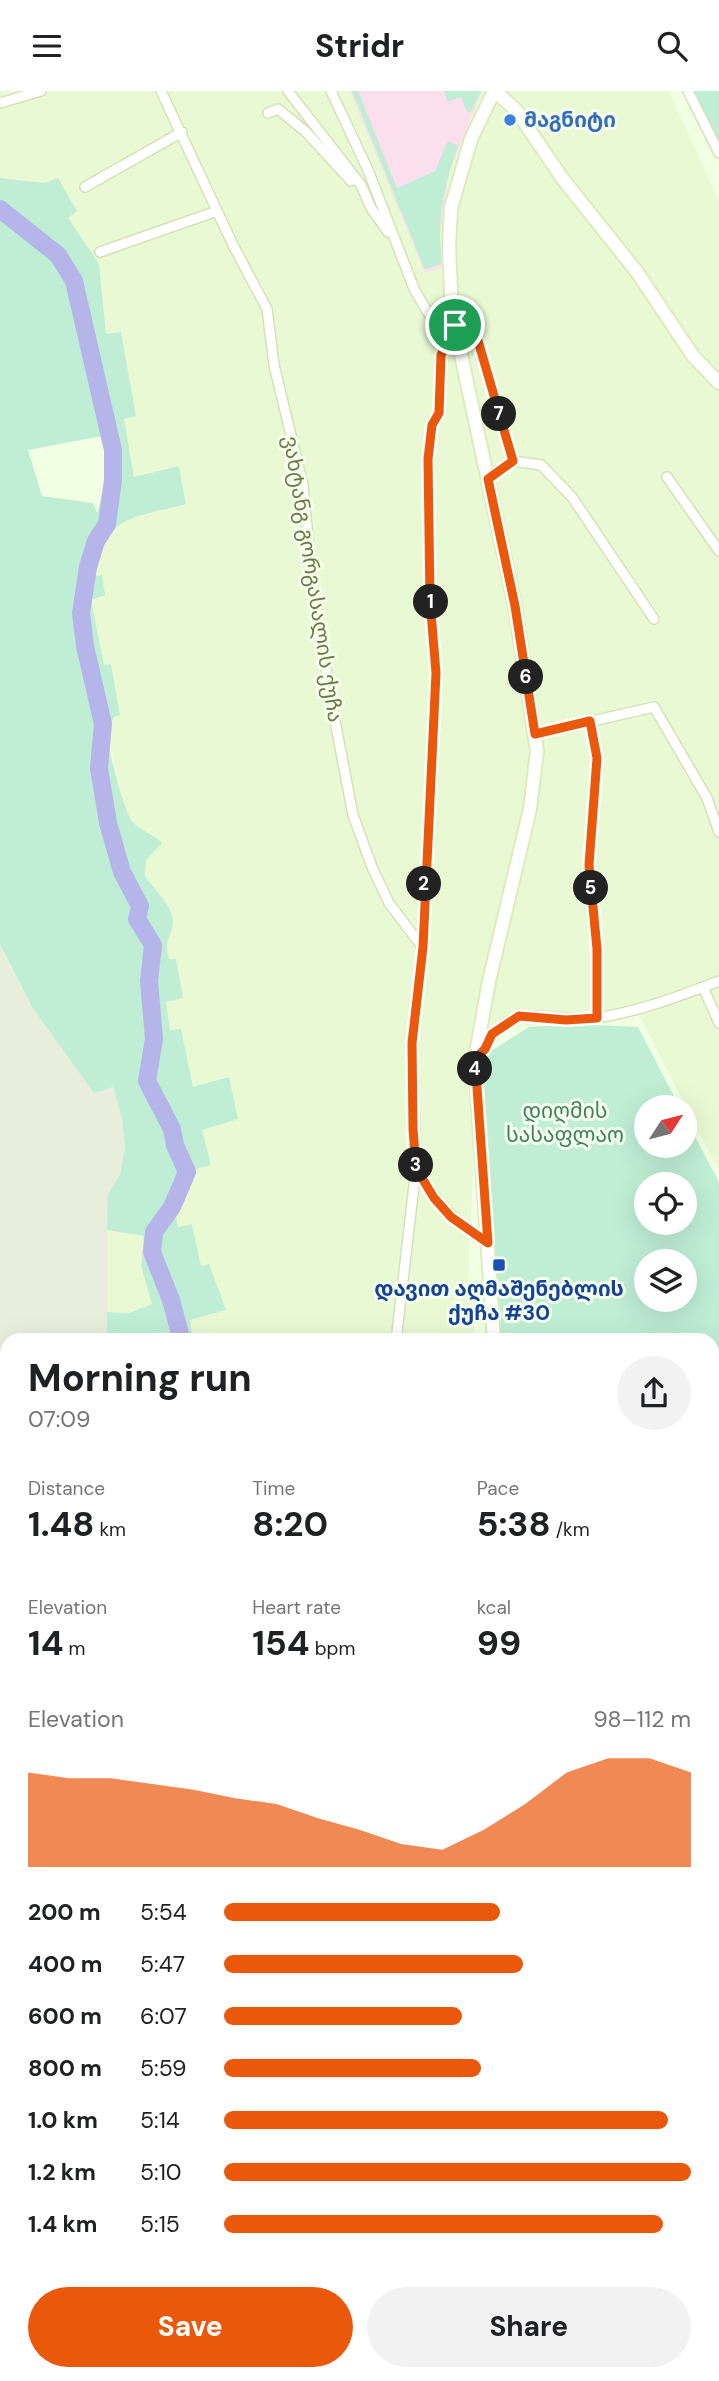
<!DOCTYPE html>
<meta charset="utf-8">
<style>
body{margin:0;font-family:"DM Sans","Noto Sans Georgian",sans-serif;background:#f2f2f2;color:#202124;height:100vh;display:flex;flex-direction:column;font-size:26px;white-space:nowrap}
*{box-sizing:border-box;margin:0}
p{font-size:23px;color:#757577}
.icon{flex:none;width:38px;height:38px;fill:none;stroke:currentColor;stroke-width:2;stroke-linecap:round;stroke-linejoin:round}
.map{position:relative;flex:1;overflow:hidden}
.drawer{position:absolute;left:0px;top:1242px;width:719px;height:1048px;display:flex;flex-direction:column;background:#fff;border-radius:21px 21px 0 0;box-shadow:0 7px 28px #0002}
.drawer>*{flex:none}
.needle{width:46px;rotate:54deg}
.controls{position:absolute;left:634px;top:1004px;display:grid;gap:14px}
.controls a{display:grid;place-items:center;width:63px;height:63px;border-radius:50%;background:#fff;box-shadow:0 7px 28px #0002;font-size:35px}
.pin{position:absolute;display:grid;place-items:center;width:60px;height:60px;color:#fff;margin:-30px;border:4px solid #fff;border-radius:50%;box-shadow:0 2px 7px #0007}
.km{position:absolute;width:35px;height:35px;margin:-18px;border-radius:50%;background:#222;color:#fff;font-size:19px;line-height:35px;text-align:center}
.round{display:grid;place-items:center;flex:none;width:74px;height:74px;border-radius:37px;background:#f2f2f2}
.overview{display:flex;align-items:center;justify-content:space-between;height:119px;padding:0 28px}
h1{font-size:38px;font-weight:700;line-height:52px}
.stats{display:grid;grid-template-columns:repeat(3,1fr);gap:10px;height:119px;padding:7px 28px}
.stats div{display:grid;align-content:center}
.stats b{font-size:35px;font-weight:700}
.stats small{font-size:19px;font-weight:400}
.stats p{font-size:19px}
.chart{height:196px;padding:14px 28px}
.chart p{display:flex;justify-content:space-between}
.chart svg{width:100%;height:126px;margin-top:7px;fill:#ea580c;opacity:.7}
.button{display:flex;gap:14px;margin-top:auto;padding:14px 28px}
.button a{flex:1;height:80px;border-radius:42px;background:#ea580c;color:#fff;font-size:28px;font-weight:700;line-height:80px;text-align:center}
.button a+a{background:#f2f2f2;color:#202124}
ul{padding:0 28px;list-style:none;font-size:23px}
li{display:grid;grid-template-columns:112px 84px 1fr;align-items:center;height:52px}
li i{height:18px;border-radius:9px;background:#ea580c}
header{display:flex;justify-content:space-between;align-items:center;height:91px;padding:0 28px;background:#fff;font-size:32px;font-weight:700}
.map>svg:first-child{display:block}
</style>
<header><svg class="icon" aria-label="menu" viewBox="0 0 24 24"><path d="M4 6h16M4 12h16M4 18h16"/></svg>Stridr<svg class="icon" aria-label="search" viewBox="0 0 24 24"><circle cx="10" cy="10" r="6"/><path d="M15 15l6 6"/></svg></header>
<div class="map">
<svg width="719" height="2290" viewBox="0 0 719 2290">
<rect width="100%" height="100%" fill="#f1ffe2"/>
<g fill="#e9f9d3">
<polygon points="0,0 669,0 719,110 719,1080 639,924 479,940 468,1192 476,1249 193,1249 190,1229 226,1219 208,1173 201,1175 192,1133 178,1136 176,1124 202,1039 237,1028 193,997 181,938 170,940 166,910 182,907 164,854 173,831 170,819 145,785 146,769 154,744 140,739 129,728 122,713 118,684 108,648 114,626 120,624 111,573 104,574 91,509 91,487 96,464 105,446 118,431 186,412 179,375 134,386 124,328 136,325 121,242 106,243 99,173 67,127 59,88 44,92 0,87"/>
<polygon points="107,1139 145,1145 141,1175 152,1213 129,1222 107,1221"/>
<polygon points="0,2045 7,2063 7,2284 97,2284 99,2290 0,2290"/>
<polygon points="712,2124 719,2125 719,2290 461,2290 468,2284 712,2284"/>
</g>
<polygon fill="#f8ffd6" points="719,1940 719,2050 712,2055 712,1948"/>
<polygon fill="#e8edde" points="0,853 32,916 94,1001 113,996 122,1027 125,1056 120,1085 108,1103 107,1249 7,1250 7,1558 0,1534"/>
<polygon fill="#fbdfed" points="350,0 482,0 449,81 440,147 442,176 425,182"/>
<g fill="#bfeed5" fill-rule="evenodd">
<path d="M352 0H358L397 97 435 80 448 50 458 55C444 93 436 131 442 172L425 179Z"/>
<polygon points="444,0 481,0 471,21 467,21 461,6 448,11"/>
<polygon points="688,0 719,0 719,61"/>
<path d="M0 87 44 92 58 87 77 120 68 127 99 173 106 243 121 241 136 325 124 328 134 386 179 375 186 413C131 428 106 423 91 486L102 484 105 504 91 509 104 574 111 573 120 624 114 626C112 632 108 640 108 647 108 657 125 724 132 730 141 741 153 742 162 752L146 769 145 785C153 797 172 814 173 829 173 846 162 848 169 868H176L183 907 166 911 170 939 181 938 193 996 229 986 238 1028 202 1039 211 1074 192 1079 176 1124 178 1136 192 1133 201 1175 209 1173 226 1219 190 1229 193 1249H107V1221L129 1222 152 1213 141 1175 144 1145 107 1139 108 1103 120 1084 125 1056 122 1027 113 996 94 1002 32 916 0 853ZM102 345C109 370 105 397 97 422L93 412 42 405 28 359Z"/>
<path d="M574 933 638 936 680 1017H646V1055H684V1025L719 1091V1889L712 1893V1250L500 1249 483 988 488 962 529 936ZM646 1094H684V1132H646ZM646 1171H684V1209H646Z"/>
<polygon points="7,1770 7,2041 0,2023 0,1772"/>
<polygon points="719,2139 719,2246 712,2244 712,2140"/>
<polygon points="0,2165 7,2184 7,2235 0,2238"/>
</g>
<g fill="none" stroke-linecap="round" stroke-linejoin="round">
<polyline stroke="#b5b5ea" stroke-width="18" points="0,118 58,164 74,190 113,359 113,389 107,433 96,450 88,476 81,522 85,555 103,633 99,677 108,732 122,781 140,815 137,828 153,854 149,890 154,948 147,990 172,1038 175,1054 187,1081 172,1116 154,1141 152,1161 171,1209 182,1250"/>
<defs>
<g id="street">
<polyline points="161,0 233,154 267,218 274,274 303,394 312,490 332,614 353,724 372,776 389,812 423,857"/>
<polyline points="288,0 361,94 371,117 388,141"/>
<polyline points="331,0 368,79 415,200 438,238 472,229 513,370"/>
<polyline points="688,0 719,62"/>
<polyline points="0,12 41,0"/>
<polyline points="268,22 278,18 305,40 351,90"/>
<polyline points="85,96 182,41"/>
<polyline points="100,161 217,120"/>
<polyline points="667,386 719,460"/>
<polyline points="488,388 513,370 541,374 572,406 654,528"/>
<polyline points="590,630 597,667 589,774 597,858 597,927"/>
<polyline points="535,643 654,616 707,707 719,741"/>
<polyline points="703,896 719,932"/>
<path d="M476 967C490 953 496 933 517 926 530 922 575 930 596 927 638 921 680 905 719 890"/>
<path d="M416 1077C439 1115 452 1127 488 1152"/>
<polyline points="396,1250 416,1077 412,952 423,857 436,582 431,509 428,368 432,334 439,322 441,264 455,236"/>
<polyline points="0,1552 7,1578"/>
<polyline points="712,1853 719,1843"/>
<polyline points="0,2034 7,2050"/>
<polyline points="98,2284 101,2290"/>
</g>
<g id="secondary">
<polyline points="494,0 471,48 451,117 449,156 452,222 515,515 537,660 530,718 489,890 475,968 494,1250"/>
<polyline points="495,0 516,19 562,87 637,181 693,265 719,292"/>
<polyline points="209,2290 212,2284"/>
</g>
<polyline id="primary" points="712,2099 719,2094"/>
<g id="highway">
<polyline points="712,2064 719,2059"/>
<polyline points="712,2083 719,2079"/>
<polyline points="419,2290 426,2284"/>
<polyline points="450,2290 457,2284"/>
</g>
</defs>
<use href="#street" stroke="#d4e2ba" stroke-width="12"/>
<use href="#secondary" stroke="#dcecbc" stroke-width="16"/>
<use href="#primary" stroke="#fff" stroke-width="18"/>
<use href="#highway" stroke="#fff" stroke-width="19"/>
<use href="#street" stroke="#fff" stroke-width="9"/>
<use href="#secondary" stroke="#fff" stroke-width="12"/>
<use href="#primary" stroke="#cf9" stroke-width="14"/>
<use href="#highway" stroke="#f1ff93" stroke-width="16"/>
</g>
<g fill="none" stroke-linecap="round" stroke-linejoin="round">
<defs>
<polygon id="route" points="472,229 513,370 488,388 515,515 535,643 590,630 597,667 589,774 597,858 597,927 566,929 519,925 492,943 485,958 475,968 488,1152 451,1126 434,1107 416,1077 413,1038 412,952 423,856 436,582 430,509 428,368 432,334 439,322 441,264 455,234"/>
</defs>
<use href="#route" stroke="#fff" stroke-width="14"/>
<use href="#route" stroke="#ea580c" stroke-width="9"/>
</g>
<circle fill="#3f7fe0" stroke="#f5ffeb" stroke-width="2.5" cx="510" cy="29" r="7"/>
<rect fill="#1a4fb4" stroke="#f5ffeb" stroke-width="2.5" x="492" y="1167" width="14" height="14" rx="3.5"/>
<g text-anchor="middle" stroke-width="6" stroke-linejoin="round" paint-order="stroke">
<g font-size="21" font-weight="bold" fill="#366cbe" stroke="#f5ffeb" text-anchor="start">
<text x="524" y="36">მაგნიტი</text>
</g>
<g font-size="21" fill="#6e7946" stroke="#f5ffeb">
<text transform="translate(313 488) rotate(81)" y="7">ვახტანგ გორგასალის ქუჩა</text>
</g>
<g font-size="21" fill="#3c8163" stroke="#f5ffeb">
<text x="565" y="1027">დიღმის<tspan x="565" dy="24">სასაფლაო</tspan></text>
</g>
<g font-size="21" font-weight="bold" fill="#164399" stroke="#f5ffeb">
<text x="499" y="1205">დავით აღმაშენებლის<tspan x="499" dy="24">ქუჩა #30</tspan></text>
</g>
</g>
</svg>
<div class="controls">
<a><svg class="needle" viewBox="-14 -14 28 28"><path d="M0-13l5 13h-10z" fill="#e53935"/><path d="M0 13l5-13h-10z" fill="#757577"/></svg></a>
<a><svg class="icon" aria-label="locate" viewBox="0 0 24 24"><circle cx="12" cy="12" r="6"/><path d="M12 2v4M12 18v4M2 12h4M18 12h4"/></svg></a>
<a><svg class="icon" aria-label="layers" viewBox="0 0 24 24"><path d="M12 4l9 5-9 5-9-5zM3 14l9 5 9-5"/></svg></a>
</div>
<div class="pin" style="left:455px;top:234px;background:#1e9e55"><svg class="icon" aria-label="arrive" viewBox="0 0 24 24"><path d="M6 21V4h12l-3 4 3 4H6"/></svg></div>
<b class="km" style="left:431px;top:511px">1</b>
<b class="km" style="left:424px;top:793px">2</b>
<b class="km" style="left:416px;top:1074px">3</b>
<b class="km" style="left:475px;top:978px">4</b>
<b class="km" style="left:591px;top:797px">5</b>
<b class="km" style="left:526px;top:586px">6</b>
<b class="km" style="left:499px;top:323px">7</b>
<section class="drawer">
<div class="overview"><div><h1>Morning run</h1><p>07:09</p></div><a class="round"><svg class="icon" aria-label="share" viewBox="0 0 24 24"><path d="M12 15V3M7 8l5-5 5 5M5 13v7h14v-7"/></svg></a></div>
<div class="stats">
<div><p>Distance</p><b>1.48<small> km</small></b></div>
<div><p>Time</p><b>8:20</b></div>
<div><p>Pace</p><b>5:38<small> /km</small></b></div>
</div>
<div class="stats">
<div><p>Elevation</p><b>14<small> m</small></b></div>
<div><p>Heart rate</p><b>154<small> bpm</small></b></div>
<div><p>kcal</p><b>99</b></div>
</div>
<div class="chart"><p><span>Elevation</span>98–112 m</p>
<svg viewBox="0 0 160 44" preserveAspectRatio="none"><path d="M0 44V11L10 13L20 13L30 15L40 17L50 20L60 22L70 27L80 31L90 36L100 38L110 31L120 22L130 11L140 6L150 6L160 11V44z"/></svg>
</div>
<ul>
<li><b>200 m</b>5:54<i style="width:59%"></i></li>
<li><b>400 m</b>5:47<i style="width:64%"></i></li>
<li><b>600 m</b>6:07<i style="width:51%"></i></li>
<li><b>800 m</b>5:59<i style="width:55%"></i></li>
<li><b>1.0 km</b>5:14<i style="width:95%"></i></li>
<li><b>1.2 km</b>5:10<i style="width:100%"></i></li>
<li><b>1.4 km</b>5:15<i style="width:94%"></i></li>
</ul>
<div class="button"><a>Save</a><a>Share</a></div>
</section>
</div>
